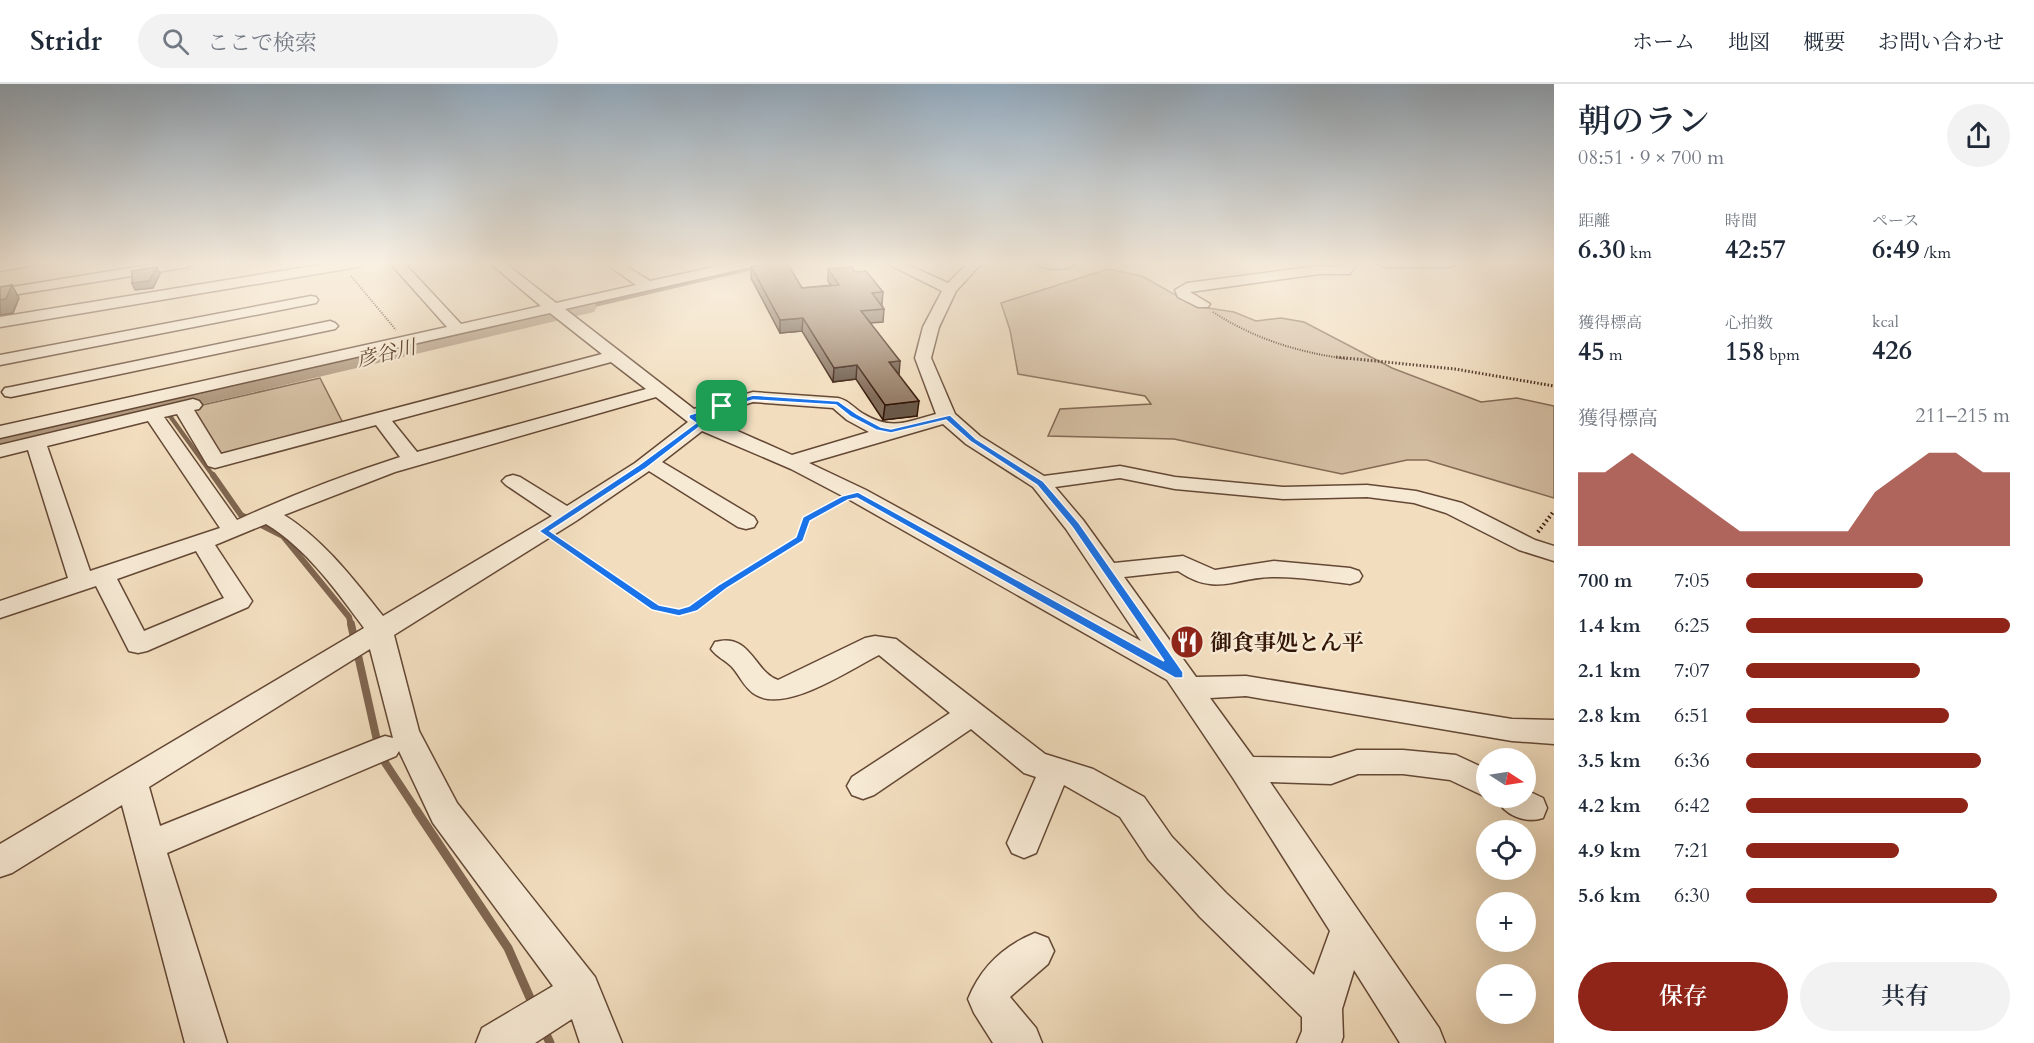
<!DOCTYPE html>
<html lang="ja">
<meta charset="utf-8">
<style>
body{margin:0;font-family:Cardo,"Noto Serif JP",serif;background:#f2f2f3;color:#1f2937;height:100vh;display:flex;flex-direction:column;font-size:22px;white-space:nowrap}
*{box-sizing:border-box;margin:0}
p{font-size:20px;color:#747a83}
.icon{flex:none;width:33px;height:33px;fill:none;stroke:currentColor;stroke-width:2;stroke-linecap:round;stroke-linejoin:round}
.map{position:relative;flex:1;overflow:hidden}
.details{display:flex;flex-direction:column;background:#fff;width:480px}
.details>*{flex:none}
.needle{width:39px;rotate:102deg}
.buttons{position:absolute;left:1476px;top:664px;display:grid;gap:12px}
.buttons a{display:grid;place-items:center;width:60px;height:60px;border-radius:50%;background:#fff;box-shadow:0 6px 24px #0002;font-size:30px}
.pin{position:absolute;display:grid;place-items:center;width:51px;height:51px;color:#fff;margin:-26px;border-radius:12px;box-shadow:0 3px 9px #0006}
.round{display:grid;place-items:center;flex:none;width:63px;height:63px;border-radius:32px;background:#f2f2f3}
.overview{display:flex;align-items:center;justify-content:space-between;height:102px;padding:0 24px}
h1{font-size:33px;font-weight:600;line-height:45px}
.stats{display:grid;grid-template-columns:repeat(3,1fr);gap:9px;height:102px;padding:6px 24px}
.stats div{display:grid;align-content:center}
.stats b{font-size:26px;font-weight:600}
.stats small{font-size:16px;font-weight:400}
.stats p{font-size:16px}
.chart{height:168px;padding:12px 24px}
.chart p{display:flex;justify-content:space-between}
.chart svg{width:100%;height:108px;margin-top:6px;fill:#8f2418;opacity:.7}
.primary-button{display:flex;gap:12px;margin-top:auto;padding:12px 24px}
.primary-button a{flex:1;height:69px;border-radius:36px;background:#8f2418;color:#fff;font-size:24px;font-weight:600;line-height:69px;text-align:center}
.primary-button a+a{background:#f2f2f3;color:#1f2937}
ul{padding:0 24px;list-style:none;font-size:20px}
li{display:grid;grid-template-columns:96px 72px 1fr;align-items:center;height:45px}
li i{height:15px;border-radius:8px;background:#8f2418}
header{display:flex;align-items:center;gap:36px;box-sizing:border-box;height:84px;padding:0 30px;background:#fff;border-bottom:2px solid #e0e1e3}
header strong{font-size:28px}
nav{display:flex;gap:33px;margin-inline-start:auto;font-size:21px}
.search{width:420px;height:54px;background:#f2f2f3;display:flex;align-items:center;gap:15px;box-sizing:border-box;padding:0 21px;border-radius:33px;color:#747a83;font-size:22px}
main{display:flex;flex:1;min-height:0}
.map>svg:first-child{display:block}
</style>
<header>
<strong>Stridr</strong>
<div class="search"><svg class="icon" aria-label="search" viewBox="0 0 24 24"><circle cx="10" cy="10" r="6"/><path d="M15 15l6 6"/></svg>ここで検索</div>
<nav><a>ホーム</a><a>地図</a><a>概要</a><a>お問い合わせ</a></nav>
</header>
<main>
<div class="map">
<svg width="1554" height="959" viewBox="0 0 1554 959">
<rect width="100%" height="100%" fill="#f2debf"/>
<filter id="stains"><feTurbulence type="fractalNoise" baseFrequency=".00333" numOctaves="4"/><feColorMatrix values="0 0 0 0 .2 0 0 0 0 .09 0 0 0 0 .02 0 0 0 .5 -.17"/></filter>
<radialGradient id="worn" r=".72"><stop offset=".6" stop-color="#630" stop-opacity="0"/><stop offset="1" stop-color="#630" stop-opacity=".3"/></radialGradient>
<g fill="#d2bca0" stroke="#836954" stroke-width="1.5">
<polygon points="1108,185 1142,192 1195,222 1234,228 1256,237 1281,234 1304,238 1392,284 1481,318 1517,314 1554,322 1554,414 1427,376 1407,376 1342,390 1174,355 1048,352 1060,325 1151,320 1145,312 1018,290 1010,246 1001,219"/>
<polygon points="320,294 344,341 218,375 189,324"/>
</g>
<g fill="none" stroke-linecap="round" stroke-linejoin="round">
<polyline stroke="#7f6550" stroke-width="4" points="586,223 773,179"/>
<polyline stroke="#7f6550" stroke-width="4.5" points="162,321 214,393"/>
<polyline stroke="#7f6550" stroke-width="6" points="213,391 241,431 283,452 349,533 351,541"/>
<g stroke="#7f6550" stroke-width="8">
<polyline points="351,540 378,661"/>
<polyline points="380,671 417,727"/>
</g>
<g stroke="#7f6550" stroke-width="9">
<polyline points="416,726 508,864 534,923"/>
<polyline points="544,946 550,959"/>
</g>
<polygon fill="#b19a80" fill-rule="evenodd" points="586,217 594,218 597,223 594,228 0,368 0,350"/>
<defs>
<g id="minor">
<polygon points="0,179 30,179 29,182 0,187"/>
<polygon points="161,179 194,179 188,183 0,213 0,205"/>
<polygon points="331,179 364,179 358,183 0,243 0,233"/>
<path d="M390 179H404L461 240 541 222 490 179H505L556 219 636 201 605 179H621L650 197 732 179H757L751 183 565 225 694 325 753 308 838 314C848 316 854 324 862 329 892 347 905 338 936 330L915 274 923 243 942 207 886 179H904L948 199 968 179H982L956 207 939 243 931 274 955 330 980 352 1044 392 1120 382 1175 393 1283 403 1367 401 1416 407 1462 419 1535 456 1554 462V477L1519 466 1446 429 1414 419 1367 413 1283 415 1175 405 1120 394 1055 403 1083 436 1114 479 1183 472 1215 486 1274 477 1350 484 1359 487 1362 492 1359 497 1350 500C1326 497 1301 493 1276 493 1235 492 1218 514 1178 487L1124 493 1196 593 1246 592 1512 635 1554 636V660L1512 657 1246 612 1210 614 1253 673 1331 674 1357 666H1403L1456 671 1486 685V713L1450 696 1403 690H1358L1331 700 1270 698 1439 944 1445 959H1400L1354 886 1342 925 1343 953 1341 959H1297L1302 947V933L1200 833 1148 775 1120 733 1064 701 1036 769 1024 774 1012 769 1007 759 1036 693 1024 689 971 645 874 711 863 715 852 711 847 702 852 693 950 629 879 571C849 586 787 629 756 611 745 605 740 592 732 583 725 576 717 573 711 565L715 558C751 548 754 588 778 596L865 554 875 552 896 555 1045 670 1093 685 1144 713 1172 753 1226 809 1314 891 1330 847 1233 694 1167 596 850 416 791 385 702 347 662 378 754 433 757 438 754 443 746 445 738 443 649 387 576 437 394 551 419 647 457 719 595 893 622 959H580L572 935 535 959H476L482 944 553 902 433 739 399 667 396 672 167 769 227 959H185L122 721 12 789 0 793V760L364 544C336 506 307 465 266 440L215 461 252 517 248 523 147 567 138 569 129 567 96 502 0 534V517L68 494 28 366 0 373V361L193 315 199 317 202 321 199 325 194 326 221 370 602 270 550 229 0 354V342L447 243ZM611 278 646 305 417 368 392 337ZM656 313 688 338 635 379 567 422 520 393 513 391 506 393 502 397 506 401 552 432 383 532C354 496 324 456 284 431L395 388ZM753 318 833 324 847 336 869 348 792 371 706 333ZM177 330 208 382 215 384 376 341 400 373C344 391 290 412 237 436L164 333ZM148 337 220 444 90 487 47 362ZM943 340 966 360 1033 403 1066 445 1141 557 866 406 809 379ZM196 467 224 514 144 547 117 495ZM370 565 393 654 385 652 374 656 160 742 149 703Z"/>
<path d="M1036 179H1077C1068 187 1045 187 1036 179Z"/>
<polygon points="1336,179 1353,179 1355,182 1350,190 1319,190 1190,208 1210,220 1208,223 1198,223 1178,213 1175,206 1187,199 1319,182 1339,183"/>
<polygon points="1378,179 1457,179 1451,183 1384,183"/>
<polygon points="311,212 316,213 318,216 316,219 0,281 0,271"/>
<polygon points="330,237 335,239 338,242 335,245 11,313 5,312 2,308 5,304 11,303"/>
<path d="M1526 706 1543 714 1547 724 1543 734C1525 740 1504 731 1496 714H1526Z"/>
<path d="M1035 849 1048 854 1054 867 1048 880 1010 913 1036 944 1042 959H993L974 929 968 915C981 883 1003 862 1035 849Z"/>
</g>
</defs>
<use href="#minor" stroke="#644835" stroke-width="3"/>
<g stroke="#341607" stroke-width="2" stroke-dasharray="1 1.5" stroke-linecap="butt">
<polyline points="351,192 396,246"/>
<path d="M1213 228C1255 255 1297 268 1347 275"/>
</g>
<polyline stroke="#341607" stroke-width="3" stroke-dasharray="1.5 2" stroke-linecap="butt" points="1336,273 1455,285 1554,302"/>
<g stroke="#341607" stroke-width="4" stroke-dasharray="1.5 3" stroke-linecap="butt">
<polyline points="1538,448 1554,427"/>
<polyline points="559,457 656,524 679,529 693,524 723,502 800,455 806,435 838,418"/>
</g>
<use href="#minor" fill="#f7ead5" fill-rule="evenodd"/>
</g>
<polygon fill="#826c59" stroke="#341607" stroke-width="1.5" points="751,182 802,204 831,201 828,197 828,185 855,188 883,208 882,220 881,220 884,225 883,238 870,239 898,291 917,332 883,336 856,295 833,298 802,247 780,249 751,194"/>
<g fill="#6a5848" stroke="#341607" stroke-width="1.5">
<polygon points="157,183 160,190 153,204 135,206 132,199"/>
<polygon points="12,201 19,214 13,229 0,231 0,216"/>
<polygon points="803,234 802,247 780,249 780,236"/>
<polygon points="900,277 899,291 889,278"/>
<polygon points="857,281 856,295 833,298 834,284"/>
<polygon points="919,317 917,332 883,336 885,321"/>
</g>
<g fill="#977e67" stroke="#341607" stroke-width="1.5">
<polygon points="787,179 802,204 839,201 828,185 852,183 855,188 866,187 883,208 872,209 884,225 861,227 900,277 889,278 919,317 885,321 857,281 834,284 803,234 780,236 751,182"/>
<polygon points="157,183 149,197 132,199 132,187"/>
<polygon points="12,201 6,215 0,216 0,203"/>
</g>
<linearGradient id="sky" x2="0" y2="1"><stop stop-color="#92aabe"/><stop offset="0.57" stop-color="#f9f0e2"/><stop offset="1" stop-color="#f9f0e2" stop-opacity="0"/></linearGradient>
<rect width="1554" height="314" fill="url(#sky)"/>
<path fill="#1a73e8" stroke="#fff" stroke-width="1.5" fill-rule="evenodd" d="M753 311 838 317 857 330 881 343 891 345 950 331 976 355 1043 397 1079 439 1183 588V594H1175L857 414 848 416 810 437 803 457 727 504 697 527 679 532 652 526 539 447 639 381 696 339 689 334V331ZM753 316 836 321 851 333 876 346 891 349 946 336 971 358 1037 401 1072 443 1164 577 858 408 842 412 803 433 796 453 720 500 689 522 679 525 659 521 550 447 645 385 703 340V337L697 333Z"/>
<defs>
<symbol id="restaurant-disc" viewBox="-11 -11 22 22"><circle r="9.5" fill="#8f2418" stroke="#f7ead5"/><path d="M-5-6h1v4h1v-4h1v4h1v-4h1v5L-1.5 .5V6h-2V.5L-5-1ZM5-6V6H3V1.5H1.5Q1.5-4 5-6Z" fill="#fff"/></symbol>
</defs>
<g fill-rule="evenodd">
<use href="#restaurant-disc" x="1168" y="539" width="38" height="38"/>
</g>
<g text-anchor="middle" stroke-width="4.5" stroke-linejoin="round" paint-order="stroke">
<g font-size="20" font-style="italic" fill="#664b37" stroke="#f7ead5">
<text transform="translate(386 269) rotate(-13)" y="7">彦谷川</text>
</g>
<g font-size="22" font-weight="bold" fill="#341607" stroke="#f7ead5" text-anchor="start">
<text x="1210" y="566">御食事処とん平</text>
</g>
</g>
<rect width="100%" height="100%" filter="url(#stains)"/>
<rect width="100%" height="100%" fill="url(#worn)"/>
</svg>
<div class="buttons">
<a><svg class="needle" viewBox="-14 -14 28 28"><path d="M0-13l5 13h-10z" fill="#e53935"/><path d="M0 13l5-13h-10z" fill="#747a83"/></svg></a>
<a><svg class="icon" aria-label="locate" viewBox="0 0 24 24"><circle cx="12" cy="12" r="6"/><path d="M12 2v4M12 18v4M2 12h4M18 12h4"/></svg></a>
<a>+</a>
<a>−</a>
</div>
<div class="pin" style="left:722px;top:322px;background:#1e9e55"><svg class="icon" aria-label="arrive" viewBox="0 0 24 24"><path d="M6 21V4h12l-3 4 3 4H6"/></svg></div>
</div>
<section class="details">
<div class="overview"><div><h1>朝のラン</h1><p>08:51 · 9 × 700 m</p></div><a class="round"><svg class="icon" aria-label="share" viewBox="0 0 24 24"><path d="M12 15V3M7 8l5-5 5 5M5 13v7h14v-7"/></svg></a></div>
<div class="stats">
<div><p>距離</p><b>6.30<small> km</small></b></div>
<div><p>時間</p><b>42:57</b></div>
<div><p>ペース</p><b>6:49<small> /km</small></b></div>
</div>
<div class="stats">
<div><p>獲得標高</p><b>45<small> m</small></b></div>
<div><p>心拍数</p><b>158<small> bpm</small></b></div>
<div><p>kcal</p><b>426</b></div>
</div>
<div class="chart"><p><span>獲得標高</span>211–215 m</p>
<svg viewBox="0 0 160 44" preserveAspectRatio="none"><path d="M0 44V14L10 14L20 6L30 14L40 22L50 30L60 38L70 38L80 38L90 38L100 38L110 22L120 14L130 6L140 6L150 14L160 14V44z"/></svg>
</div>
<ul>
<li><b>700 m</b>7:05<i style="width:67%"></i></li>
<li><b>1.4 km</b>6:25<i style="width:100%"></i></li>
<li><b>2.1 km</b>7:07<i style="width:66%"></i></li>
<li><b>2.8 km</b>6:51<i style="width:77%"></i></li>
<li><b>3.5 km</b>6:36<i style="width:89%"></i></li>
<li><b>4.2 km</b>6:42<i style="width:84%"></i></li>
<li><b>4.9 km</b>7:21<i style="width:58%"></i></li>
<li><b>5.6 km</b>6:30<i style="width:95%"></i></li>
</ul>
<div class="primary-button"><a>保存</a><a>共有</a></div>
</section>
</main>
